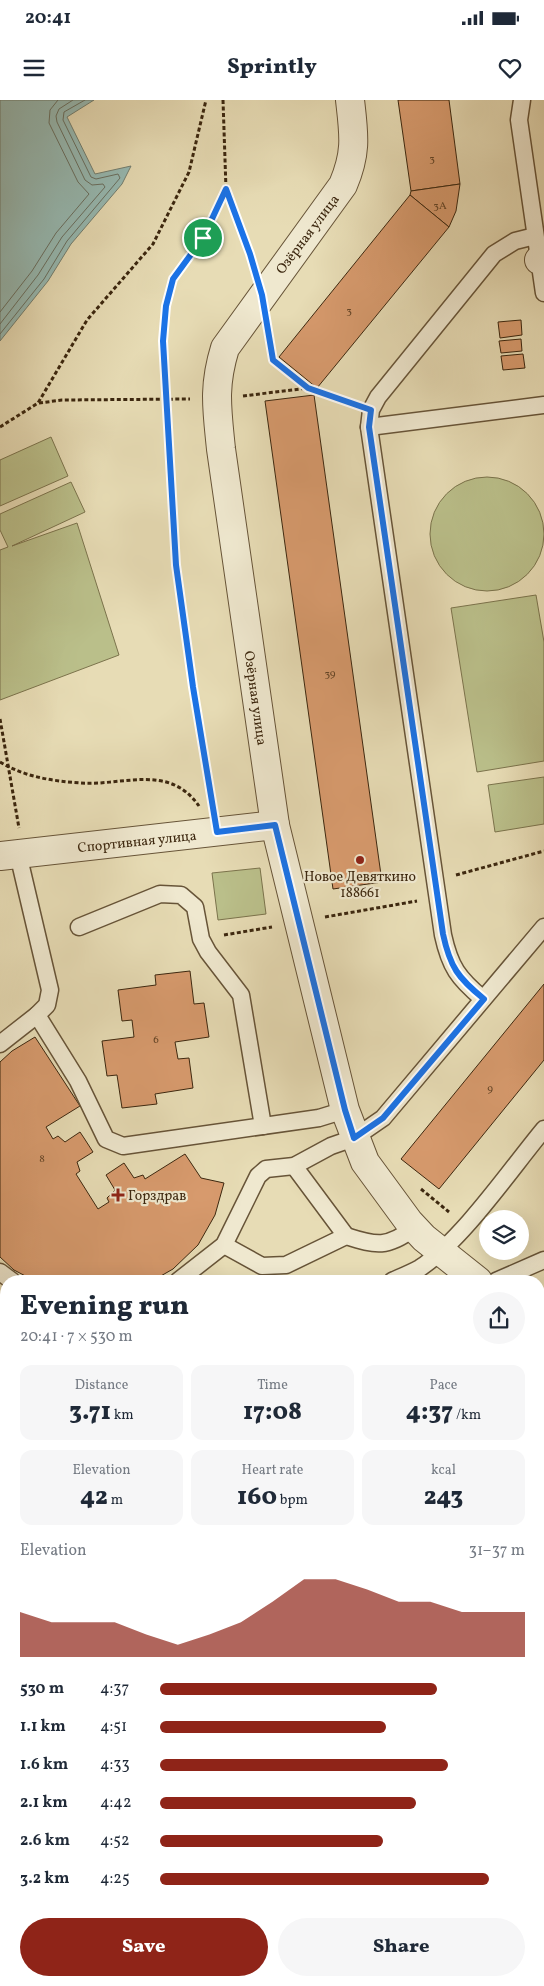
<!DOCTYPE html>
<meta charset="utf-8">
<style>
body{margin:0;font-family:Vollkorn,serif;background:#f6f6f7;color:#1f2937;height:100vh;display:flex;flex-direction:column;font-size:19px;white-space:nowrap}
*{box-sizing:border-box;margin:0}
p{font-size:16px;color:#747a83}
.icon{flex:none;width:28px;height:28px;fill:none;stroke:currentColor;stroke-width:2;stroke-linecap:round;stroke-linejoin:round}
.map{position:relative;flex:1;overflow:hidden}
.panel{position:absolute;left:0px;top:1175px;width:545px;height:711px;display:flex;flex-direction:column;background:#fff;border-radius:20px 20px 0 0;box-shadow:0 5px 20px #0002}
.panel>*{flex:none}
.tools{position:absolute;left:479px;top:1110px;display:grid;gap:10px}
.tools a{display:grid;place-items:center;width:50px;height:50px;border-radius:50%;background:#fff;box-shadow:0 5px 20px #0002;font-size:25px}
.pin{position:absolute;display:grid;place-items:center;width:42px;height:42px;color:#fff;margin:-21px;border:2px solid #fff;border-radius:50%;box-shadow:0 1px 5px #0007}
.round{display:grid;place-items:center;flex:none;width:52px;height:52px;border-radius:26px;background:#f6f6f7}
.summary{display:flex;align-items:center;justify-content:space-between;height:85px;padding:0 20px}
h1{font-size:28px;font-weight:800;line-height:38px}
.figures{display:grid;grid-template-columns:repeat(3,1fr);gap:8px;height:85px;padding:5px 20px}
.figures div{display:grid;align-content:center;border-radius:12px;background:#f6f6f7;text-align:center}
.figures b{font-size:25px;font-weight:800}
.figures small{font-size:14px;font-weight:400}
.figures p{font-size:14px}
.chart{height:140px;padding:10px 20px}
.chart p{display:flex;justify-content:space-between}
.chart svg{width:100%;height:90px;margin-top:5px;fill:#8f2418;opacity:.7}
.action{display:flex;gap:10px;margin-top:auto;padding:10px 20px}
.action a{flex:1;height:58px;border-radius:30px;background:#8f2418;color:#fff;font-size:20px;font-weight:800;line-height:58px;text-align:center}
.action a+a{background:#f6f6f7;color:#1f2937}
ul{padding:0 20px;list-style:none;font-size:16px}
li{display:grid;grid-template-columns:80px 60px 1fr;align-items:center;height:38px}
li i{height:12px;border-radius:6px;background:#8f2418}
.status{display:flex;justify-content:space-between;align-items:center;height:35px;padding:0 25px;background:#fff;direction:ltr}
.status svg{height:14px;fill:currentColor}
header{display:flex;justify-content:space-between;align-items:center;height:65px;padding:0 20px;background:#fff;font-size:22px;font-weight:800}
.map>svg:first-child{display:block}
</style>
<div class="status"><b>20:41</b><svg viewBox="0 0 49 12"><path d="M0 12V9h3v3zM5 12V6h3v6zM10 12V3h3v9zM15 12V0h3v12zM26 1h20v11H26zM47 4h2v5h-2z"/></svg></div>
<header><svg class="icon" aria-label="menu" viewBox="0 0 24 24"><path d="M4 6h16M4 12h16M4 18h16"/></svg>Sprintly<svg class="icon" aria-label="heart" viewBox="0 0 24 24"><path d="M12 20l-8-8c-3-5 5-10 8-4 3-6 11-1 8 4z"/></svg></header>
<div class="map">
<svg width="544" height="1886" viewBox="0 0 544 1886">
<rect width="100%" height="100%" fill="#e7dcb5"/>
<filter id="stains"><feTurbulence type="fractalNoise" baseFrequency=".004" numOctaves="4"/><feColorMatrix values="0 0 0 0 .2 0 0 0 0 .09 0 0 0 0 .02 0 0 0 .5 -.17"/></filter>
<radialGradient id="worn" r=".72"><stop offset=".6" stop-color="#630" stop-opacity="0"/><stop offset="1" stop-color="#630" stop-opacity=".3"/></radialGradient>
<g fill="#babf8a" stroke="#7b734c">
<polygon points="51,337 68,376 0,406 0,360"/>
<circle cx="487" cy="434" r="57"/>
<polygon points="71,382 85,412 12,446 77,423 119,555 0,600 0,450 8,447 0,430 0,414"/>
<polygon points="536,495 544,542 544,661 477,672 451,508"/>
<polygon points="544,677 544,724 495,732 488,685"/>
<polygon points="260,768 266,814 218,820 212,773"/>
<polygon points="0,1320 6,1320 6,1376 0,1383"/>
<polygon points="544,1606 544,1886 90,1886 97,1880 539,1880 539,1609"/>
<polygon points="6,1755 6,1822 0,1826 0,1759"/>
</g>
<polygon fill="#97bab3" stroke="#737f71" points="0,0 94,0 67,17 95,74 131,66 122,84 71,144 48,181 0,241"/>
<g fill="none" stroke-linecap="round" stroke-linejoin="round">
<g stroke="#6a7061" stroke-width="1">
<polyline points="0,212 32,171 56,133 89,94 78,82 49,23 50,10 58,0"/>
<polyline points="0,224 38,175 62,137 105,87 103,84 92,85 85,80 57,22 56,16 59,9 73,0"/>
<polyline points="0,234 44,179 67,141 120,78 118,74 96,79 91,77 63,20 64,12 85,0"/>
</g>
</g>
<g fill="#d79a6d" stroke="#3c270f">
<polygon points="398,0 449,0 460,84 411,91"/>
<polygon points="460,84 456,111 449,127 410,95 411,91"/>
<polygon points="410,95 449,127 317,288 279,257"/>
<polygon points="521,220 522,235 500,238 498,222"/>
<polygon points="521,239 522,251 501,253 499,241"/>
<polygon points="523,254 525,268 503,270 501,256"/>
<polygon points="314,295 382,782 333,789 265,301"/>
<polygon points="190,871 194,904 204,903 209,937 175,942 178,959 189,958 193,988 155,994 157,1004 122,1008 117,975 107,976 102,941 134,937 132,920 122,921 118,890 156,885 155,875"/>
<polygon points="544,884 544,960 439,1089 401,1059"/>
<polygon points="35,937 80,1006 46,1027 53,1039 58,1036 65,1042 80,1032 84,1038 93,1052 77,1062 80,1071 76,1074 98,1109 109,1102 107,1098 115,1090 106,1075 124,1063 134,1078 143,1075 145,1079 185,1054 201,1078 224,1083 215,1115 198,1145 173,1169 152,1181 35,1181 14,1170 0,1157 0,962 12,951"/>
<polygon points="3,1490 6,1493 6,1572 0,1576 0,1492"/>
</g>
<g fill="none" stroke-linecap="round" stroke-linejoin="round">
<defs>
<g id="lane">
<polyline points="522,0 519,20 544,193"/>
<polyline points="369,327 544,305"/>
<polyline points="18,754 50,890 47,905 37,915 78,981 106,1039 123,1046 319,1018 345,1010"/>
<polyline points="79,827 160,794 181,795 195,807 201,839 208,852 241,895 263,1026"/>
<path d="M483 899C458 878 450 867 443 835L369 327 371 310 378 297 494 154 515 141 535 136"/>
<polyline points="0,944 37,915"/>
<polyline points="294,1066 346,1136"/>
<path d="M224 1145 262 1166 286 1165 346 1136C377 1146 387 1148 414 1128"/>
<polyline points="0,1172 12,1181"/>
<polyline points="178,1181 224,1145 258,1076 266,1069 294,1066 331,1046 354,1038 383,1018 544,827"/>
<path d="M392 1181C401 1177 411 1173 420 1168 463 1139 510 1070 544 1029"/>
<polyline points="496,1181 544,1160"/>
<polyline points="539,1201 544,1203"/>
<polyline points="539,1363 544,1360"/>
<polyline points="539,1376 544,1384"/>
<polyline points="0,1447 6,1443"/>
<polyline points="539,1592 544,1590"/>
<polyline points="0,1693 6,1690"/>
<polyline points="64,1886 73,1880"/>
</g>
<g id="street">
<path d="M350 0C354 35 357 52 343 85L225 248C213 287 217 309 221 349L275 725 345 1010 365 1062 409 1122 424 1138 478 1181"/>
<polyline points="539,160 544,159"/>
<polyline points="0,756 275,725"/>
<polyline points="539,1258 544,1265"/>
</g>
</defs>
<use href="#lane" stroke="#675438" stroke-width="19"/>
<use href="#street" stroke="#675438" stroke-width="30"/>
<g stroke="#3c270f" stroke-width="3" stroke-dasharray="4 2.5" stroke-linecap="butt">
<polyline points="223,0 226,89 253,162"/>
<polyline points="269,234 273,260 308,288"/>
<polyline points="243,296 308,288 352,303"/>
<polyline points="39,303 62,300 190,299"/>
<polyline points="0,327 38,303 87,220 153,144 189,72 206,0"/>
<polyline points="0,619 19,728"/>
<path d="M0 662C25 677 52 681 81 683 123 686 169 663 199 706"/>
<polyline points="212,704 177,465 163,241 166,206 173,179 203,138 226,89"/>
<polyline points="456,775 544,751"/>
<polyline points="325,817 417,801"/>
<polyline points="224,835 272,827"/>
<polyline points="421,1089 449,1112"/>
<polyline points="0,1604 6,1600"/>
<polyline points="0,1640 6,1651"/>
<polyline points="0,1721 6,1717"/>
<polyline points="0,1794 6,1790"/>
</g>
<use href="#lane" stroke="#efe8cf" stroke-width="16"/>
<use href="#street" stroke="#efe8cf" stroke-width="28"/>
</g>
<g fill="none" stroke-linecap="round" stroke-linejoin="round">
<defs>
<path id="route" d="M226 89 250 154 262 195 273 260 308 288 371 310 369 327 443 834C450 867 458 878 484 899L383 1018 354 1038 345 1010 275 725 217 732 193 587 176 465 163 241 166 206 173 179 203 138Z"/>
</defs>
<use href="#route" stroke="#fff" stroke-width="10"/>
<use href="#route" stroke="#1a73e8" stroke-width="6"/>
</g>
<g fill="#8f2418" stroke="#efe8cf" stroke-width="2">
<circle cx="360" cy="760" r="5"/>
<path d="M115.5 1087.5h5v5h5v5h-5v5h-5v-5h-5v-5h5z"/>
</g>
<g text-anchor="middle" stroke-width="4.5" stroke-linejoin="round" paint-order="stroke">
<g font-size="11" fill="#634426">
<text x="432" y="62">3</text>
<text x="440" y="109">3А</text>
<text x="349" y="214">3</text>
<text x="330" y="577">39</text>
<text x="156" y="943">6</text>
<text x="490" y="992">9</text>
<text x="42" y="1062">8</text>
</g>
<g font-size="14" fill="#3c270f" stroke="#efe8cf">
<text transform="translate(307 134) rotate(-53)" y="5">Озёрная улица</text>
<text transform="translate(256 598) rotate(82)" y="5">Озёрная улица</text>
<text transform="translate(137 741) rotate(-6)" y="5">Спортивная улица</text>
</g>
<g font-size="14" fill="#3c270f" stroke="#efe8cf">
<text x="360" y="781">Новое Девяткино<tspan x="360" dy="16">188661</tspan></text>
<text x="128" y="1100" text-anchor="start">Горздрав</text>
</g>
</g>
<rect width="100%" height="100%" filter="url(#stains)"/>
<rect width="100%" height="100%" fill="url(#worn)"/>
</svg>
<div class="tools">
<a><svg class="icon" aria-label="layers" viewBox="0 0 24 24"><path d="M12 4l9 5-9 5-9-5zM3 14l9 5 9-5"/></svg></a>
</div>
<div class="pin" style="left:203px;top:138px;background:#1e9e55"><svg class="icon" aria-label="arrive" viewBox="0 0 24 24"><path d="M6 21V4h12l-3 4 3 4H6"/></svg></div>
<section class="panel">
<div class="summary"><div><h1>Evening run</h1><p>20:41 · 7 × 530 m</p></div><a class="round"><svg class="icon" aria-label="share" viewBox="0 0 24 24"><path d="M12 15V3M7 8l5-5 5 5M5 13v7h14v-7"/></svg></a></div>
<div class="figures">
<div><p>Distance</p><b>3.71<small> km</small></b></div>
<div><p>Time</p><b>17:08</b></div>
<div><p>Pace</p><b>4:37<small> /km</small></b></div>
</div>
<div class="figures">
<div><p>Elevation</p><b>42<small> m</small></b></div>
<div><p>Heart rate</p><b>160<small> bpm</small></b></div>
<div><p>kcal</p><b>243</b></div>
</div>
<div class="chart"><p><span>Elevation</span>31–37 m</p>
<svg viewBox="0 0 160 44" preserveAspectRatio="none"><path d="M0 44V22L10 27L20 27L30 27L40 33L50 38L60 33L70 27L80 17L90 6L100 6L110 11L120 17L130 17L140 22L150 22L160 22V44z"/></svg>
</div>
<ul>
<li><b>530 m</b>4:37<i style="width:76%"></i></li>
<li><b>1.1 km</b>4:51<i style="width:62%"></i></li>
<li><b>1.6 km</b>4:33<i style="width:79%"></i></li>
<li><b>2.1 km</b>4:42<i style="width:70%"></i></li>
<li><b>2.6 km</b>4:52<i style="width:61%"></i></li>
<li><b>3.2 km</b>4:25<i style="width:90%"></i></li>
</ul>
<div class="action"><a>Save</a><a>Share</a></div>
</section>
</div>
